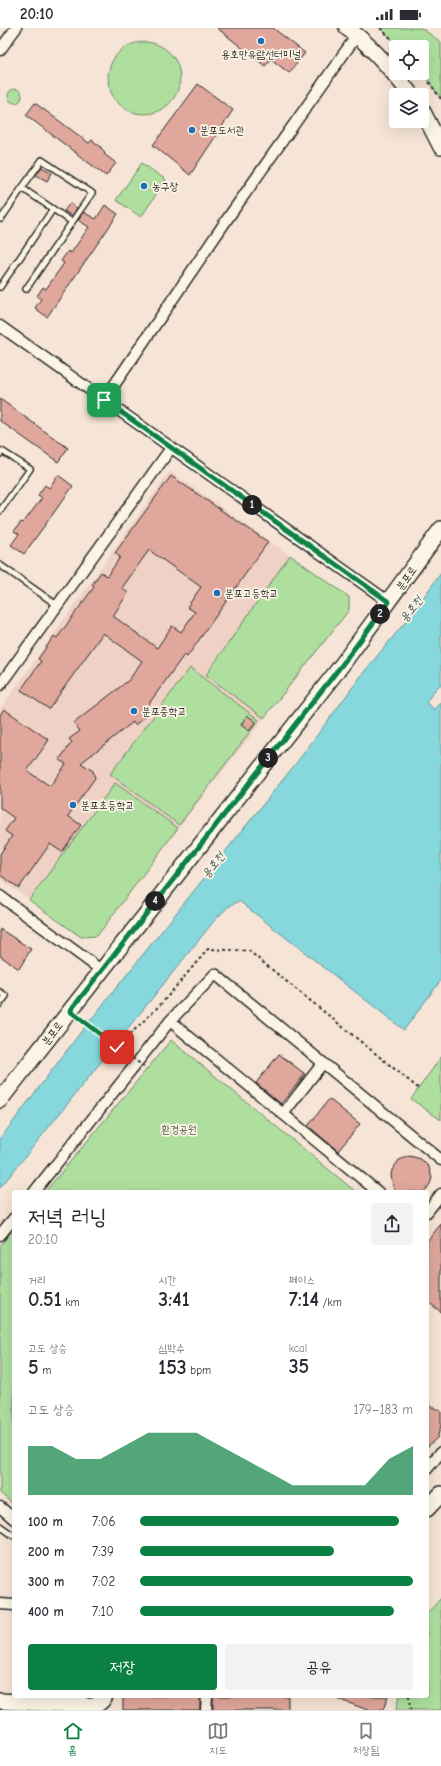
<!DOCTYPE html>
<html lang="ko">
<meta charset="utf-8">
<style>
body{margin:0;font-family:"Comic Neue","Poor Story",sans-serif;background:#f2f2f3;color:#2b2b33;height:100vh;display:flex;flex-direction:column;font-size:15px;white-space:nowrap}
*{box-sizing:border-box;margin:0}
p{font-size:13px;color:#7c7c81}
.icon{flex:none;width:22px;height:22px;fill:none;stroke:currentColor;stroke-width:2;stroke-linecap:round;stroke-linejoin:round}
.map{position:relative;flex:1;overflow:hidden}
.side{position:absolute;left:12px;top:1162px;width:417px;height:508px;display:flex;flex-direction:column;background:#fff;border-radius:4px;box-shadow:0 4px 16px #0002}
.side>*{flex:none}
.controls{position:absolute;left:389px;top:12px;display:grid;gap:8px}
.controls a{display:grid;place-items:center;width:40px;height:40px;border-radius:4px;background:#fff;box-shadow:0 4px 16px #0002;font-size:20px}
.pin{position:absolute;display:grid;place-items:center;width:34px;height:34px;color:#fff;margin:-17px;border-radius:8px;box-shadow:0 2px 6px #0006}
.km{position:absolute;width:20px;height:20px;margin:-10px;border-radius:50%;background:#222;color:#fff;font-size:11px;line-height:20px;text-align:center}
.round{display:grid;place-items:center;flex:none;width:42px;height:42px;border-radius:4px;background:#f2f2f3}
.headline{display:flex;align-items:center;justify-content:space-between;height:68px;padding:0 16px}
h1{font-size:22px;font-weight:600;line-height:30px}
.metrics{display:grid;grid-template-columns:repeat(3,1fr);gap:6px;height:68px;padding:4px 16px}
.metrics div{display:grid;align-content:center}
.metrics b{font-size:20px;font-weight:600}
.metrics small{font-size:11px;font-weight:400}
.metrics p{font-size:11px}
.chart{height:112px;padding:8px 16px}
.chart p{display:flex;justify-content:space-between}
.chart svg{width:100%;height:72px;margin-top:4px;fill:#0b8043;opacity:.7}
.cta{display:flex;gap:8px;margin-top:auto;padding:8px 16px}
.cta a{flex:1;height:46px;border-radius:4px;background:#0b8043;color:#fff;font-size:16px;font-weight:600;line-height:46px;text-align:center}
.cta a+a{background:#f2f2f3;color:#2b2b33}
ul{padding:0 16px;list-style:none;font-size:13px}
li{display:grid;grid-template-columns:64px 48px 1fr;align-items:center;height:30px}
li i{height:10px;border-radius:5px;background:#0b8043}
.status{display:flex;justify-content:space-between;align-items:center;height:28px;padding:0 20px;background:#fff;direction:ltr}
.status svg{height:11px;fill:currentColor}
.menu{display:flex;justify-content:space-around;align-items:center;height:56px;border-top:1px solid #e1e1e2;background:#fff;font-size:11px;color:#7c7c81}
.menu a{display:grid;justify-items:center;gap:2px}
.menu .selected{color:#0b8043}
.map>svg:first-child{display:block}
</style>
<div class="status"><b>20:10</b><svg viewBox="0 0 49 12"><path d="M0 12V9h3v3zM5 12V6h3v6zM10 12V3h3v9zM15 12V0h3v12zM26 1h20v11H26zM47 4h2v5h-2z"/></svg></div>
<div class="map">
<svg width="441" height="1682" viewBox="0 0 441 1682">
<rect width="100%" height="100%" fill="#f6e5d6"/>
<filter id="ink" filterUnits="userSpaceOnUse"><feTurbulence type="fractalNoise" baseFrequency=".025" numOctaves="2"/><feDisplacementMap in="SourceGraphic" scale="8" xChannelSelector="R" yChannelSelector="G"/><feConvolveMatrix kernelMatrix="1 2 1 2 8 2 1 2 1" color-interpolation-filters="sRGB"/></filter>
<g filter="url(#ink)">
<polygon fill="#efd2c5" points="170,443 349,569 349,582 178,800 97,908 81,909 0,851 0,681"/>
<g fill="#aedf9f" stroke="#6c8565">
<polygon points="380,0 421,0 441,14 441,71 422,44 422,19 400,19"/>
<circle cx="144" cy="50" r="36"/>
<circle cx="15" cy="68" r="7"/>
<polygon points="142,135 166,152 141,189 116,172"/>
<polygon points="290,527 349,569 349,582 264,690 206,647"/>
<polygon points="190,640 259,692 179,797 110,746"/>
<polygon points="115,755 178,800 97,908 81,909 29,872"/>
<polygon points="171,1012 356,1164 45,1164"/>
<polygon points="441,1029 441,1092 411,1071"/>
<polygon points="14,1201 14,1477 0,1465 0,1218"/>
<polygon points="441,1570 441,1682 396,1682 399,1668 427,1668 427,1586"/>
</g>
<polygon fill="#86d8dd" stroke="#629396" points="441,545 441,658 438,658 426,674 435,682 441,674 441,952 404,1002 239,873 228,879 214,893 0,1160 0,1111 77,1009 297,734 364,644 407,592"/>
<g fill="#e0a79c" stroke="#2b2b2b" fill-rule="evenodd">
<polygon points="217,0 273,0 305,25 289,45 271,31 265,38"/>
<polygon points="198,56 233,82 190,147 153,117"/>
<polygon points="35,75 89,115 92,112 101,119 101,120 105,124 104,126 116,135 106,148 26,87"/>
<polygon points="42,139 52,145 47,153 36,147"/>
<polygon points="70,175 77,180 72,188 64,183"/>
<polygon points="105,177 118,186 47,289 35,280 41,271 37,268 43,259 46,261 64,235 61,233 68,223 71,225 89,199 78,192 83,184 96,191"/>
<polygon points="0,371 68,420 58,434 0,393"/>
<polygon points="58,447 73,458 24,526 11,517 19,506 14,503 21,494 23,495 42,470 38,467 45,457 49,460"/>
<path d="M171 448 268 514 187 629 184 627 143 684 146 688 135 697 133 694 81 735 93 743 95 750 68 788 81 797 62 824 50 816 19 860 0 847V826L12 808 5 803 14 790 0 780V687L4 681 49 712 27 743 50 758 66 736 59 732 72 714 69 711 80 703 74 695 129 652 142 633 103 605 49 681 21 662 41 633 38 631 54 608 57 610 94 559 92 557 101 544 107 548 115 537 120 529 115 525ZM149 522 201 559 187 579 195 584 181 604 172 598 157 620 113 588 128 565 122 560Z"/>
<polygon points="247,687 256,694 249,703 241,697"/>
<polygon points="0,901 31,921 19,941 0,928"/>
<polygon points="279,1026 305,1046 281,1076 256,1055"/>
<polygon points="329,1071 360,1096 338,1123 308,1098"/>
<polygon points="410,1128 421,1131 429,1139 432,1150 430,1156 424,1164 397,1164 393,1159 391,1147 392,1142 399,1132"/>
<polygon points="441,1196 441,1284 427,1273 427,1213"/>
<polygon points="427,1377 441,1383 441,1398 437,1410 427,1419"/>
<rect x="123" y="1668" width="77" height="14"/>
<rect x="213" y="1668" width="75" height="14"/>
<polygon points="333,1668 388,1668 383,1682 368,1682 332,1669"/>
</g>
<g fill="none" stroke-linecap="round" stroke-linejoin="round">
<defs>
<g id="lane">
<polyline points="22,160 42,132 92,165 72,194"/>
<polyline points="1,191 22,160 72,194 26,261"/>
<polyline points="0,259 53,181"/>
<polyline points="0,426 2,423 30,441 0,483"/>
<polyline points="0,537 57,577"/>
<polyline points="0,964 6,968 0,976"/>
<polyline points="0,1498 14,1508"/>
</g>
<g id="street">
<polyline points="0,22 16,0"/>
<polyline points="0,298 389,574"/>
<polyline points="104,372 230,187 357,7"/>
<polyline points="0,657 171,420"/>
<polyline points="0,868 101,942"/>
<polyline points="170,993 215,946 441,1132"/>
<polyline points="283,1086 323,1035"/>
<polyline points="34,1164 170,993 378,1164"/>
<polyline points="427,1184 441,1166"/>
<polyline points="0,1207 14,1190"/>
<polyline points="427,1441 441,1424"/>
<polyline points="0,1479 14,1491"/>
<polyline points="0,1576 14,1577"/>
<polyline points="206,1682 207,1668"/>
</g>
<g id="secondary">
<path d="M347 0C372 18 392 42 411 67"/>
<polyline points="422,82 441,119"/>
<polyline points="0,1072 341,638 441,501"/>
<polyline points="427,1481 441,1466"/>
<path d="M76 1671C84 1682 99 1680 105 1668"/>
<polyline points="0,1673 82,1677"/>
</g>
</defs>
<use href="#lane" stroke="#2b2b2b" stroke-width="8"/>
<use href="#street" stroke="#2b2b2b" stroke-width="13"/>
<use href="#secondary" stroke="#2b2b2b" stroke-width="18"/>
<g stroke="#2b2b2b" stroke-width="2" stroke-dasharray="3 3" stroke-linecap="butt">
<polyline points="380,0 400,19"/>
<polyline points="422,44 441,71"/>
<polyline points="117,1019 162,975 208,921 249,923 418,1060"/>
<polyline points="409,1668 410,1682"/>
</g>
<use href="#lane" stroke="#fcf5e5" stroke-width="5"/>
<use href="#street" stroke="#fcf5e5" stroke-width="10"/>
<use href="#secondary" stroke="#fcf5e5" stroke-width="15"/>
<polyline stroke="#2b2b2b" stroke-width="2" stroke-dasharray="3 3" stroke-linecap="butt" points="70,983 147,1041"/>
</g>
</g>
<g fill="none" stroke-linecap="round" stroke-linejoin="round" filter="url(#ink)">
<defs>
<polyline id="route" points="104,372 389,574 341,638 70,983 117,1019"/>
</defs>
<use href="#route" stroke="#fff" stroke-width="8"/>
<use href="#route" stroke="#0b8043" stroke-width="5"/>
</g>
<g fill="#1f6fb2" stroke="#fcf5e5" stroke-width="1.5">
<circle cx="261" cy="13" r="4"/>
<circle cx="192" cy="102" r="4"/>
<circle cx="144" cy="158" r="4"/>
<circle cx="217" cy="565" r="4"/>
<circle cx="134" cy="683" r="4"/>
<circle cx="73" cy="777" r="4"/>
</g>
<g text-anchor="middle" stroke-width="3.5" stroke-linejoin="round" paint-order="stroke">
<g font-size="11" fill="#2b2b2b" stroke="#fcf5e5" text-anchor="start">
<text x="261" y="30" text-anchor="middle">용호만유람선터미널</text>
<text x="200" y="106">분포도서관</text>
<text x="152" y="162">농구장</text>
<text x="225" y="569">분포고등학교</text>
<text x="142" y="687">분포중학교</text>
<text x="81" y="781">분포초등학교</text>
</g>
<g font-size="11" fill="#2b2b2b" stroke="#fcf5e5">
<text transform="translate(406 550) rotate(-54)" y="4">분포로</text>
<text transform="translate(52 1005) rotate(-52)" y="4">분포로</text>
</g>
<g font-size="11" fill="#4c5848" stroke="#fcf5e5">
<text x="179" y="1105">환경공원</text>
</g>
<g font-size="12" font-style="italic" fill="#425658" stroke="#fcf5e5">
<text transform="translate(411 581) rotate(-52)" y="4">용호천</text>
<text transform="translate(213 837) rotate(-52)" y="4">용호천</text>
</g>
</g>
</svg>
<div class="controls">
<a><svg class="icon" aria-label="locate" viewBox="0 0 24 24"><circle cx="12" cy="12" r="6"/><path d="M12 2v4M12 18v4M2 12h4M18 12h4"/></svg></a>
<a><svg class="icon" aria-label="layers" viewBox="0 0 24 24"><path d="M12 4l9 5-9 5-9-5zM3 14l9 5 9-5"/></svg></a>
</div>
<div class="pin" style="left:104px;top:372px;background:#1e9e55"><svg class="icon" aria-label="arrive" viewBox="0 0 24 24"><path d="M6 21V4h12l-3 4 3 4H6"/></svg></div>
<div class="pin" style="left:117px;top:1019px;background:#d93025"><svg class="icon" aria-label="check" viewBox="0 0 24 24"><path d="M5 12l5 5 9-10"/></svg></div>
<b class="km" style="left:252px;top:477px">1</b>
<b class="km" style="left:380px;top:586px">2</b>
<b class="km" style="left:268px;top:730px">3</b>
<b class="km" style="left:155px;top:873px">4</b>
<section class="side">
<div class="headline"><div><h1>저녁 러닝</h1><p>20:10</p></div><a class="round"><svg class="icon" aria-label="share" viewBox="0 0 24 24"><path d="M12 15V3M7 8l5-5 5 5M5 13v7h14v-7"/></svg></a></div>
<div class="metrics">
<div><p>거리</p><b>0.51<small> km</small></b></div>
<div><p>시간</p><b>3:41</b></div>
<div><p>페이스</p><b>7:14<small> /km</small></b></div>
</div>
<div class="metrics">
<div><p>고도 상승</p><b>5<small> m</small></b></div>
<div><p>심박수</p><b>153<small> bpm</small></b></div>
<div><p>kcal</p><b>35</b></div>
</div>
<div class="chart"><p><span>고도 상승</span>179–183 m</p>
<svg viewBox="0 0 160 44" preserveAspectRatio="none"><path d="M0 44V14L10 14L20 22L30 22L40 14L50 6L60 6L70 6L80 14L90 22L100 30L110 38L120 38L130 38L140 38L150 22L160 14V44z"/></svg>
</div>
<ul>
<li><b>100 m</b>7:06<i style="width:95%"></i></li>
<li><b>200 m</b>7:39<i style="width:71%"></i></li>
<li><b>300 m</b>7:02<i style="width:100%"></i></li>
<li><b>400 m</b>7:10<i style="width:93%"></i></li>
</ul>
<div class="cta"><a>저장</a><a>공유</a></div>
</section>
</div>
<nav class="menu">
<a class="selected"><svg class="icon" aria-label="home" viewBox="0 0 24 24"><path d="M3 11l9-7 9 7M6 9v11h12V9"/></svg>홈</a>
<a><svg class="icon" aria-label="map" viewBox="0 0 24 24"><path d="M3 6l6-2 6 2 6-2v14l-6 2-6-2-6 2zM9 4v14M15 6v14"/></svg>지도</a>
<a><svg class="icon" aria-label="saved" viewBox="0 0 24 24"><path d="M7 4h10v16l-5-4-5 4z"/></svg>저장됨</a>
</nav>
